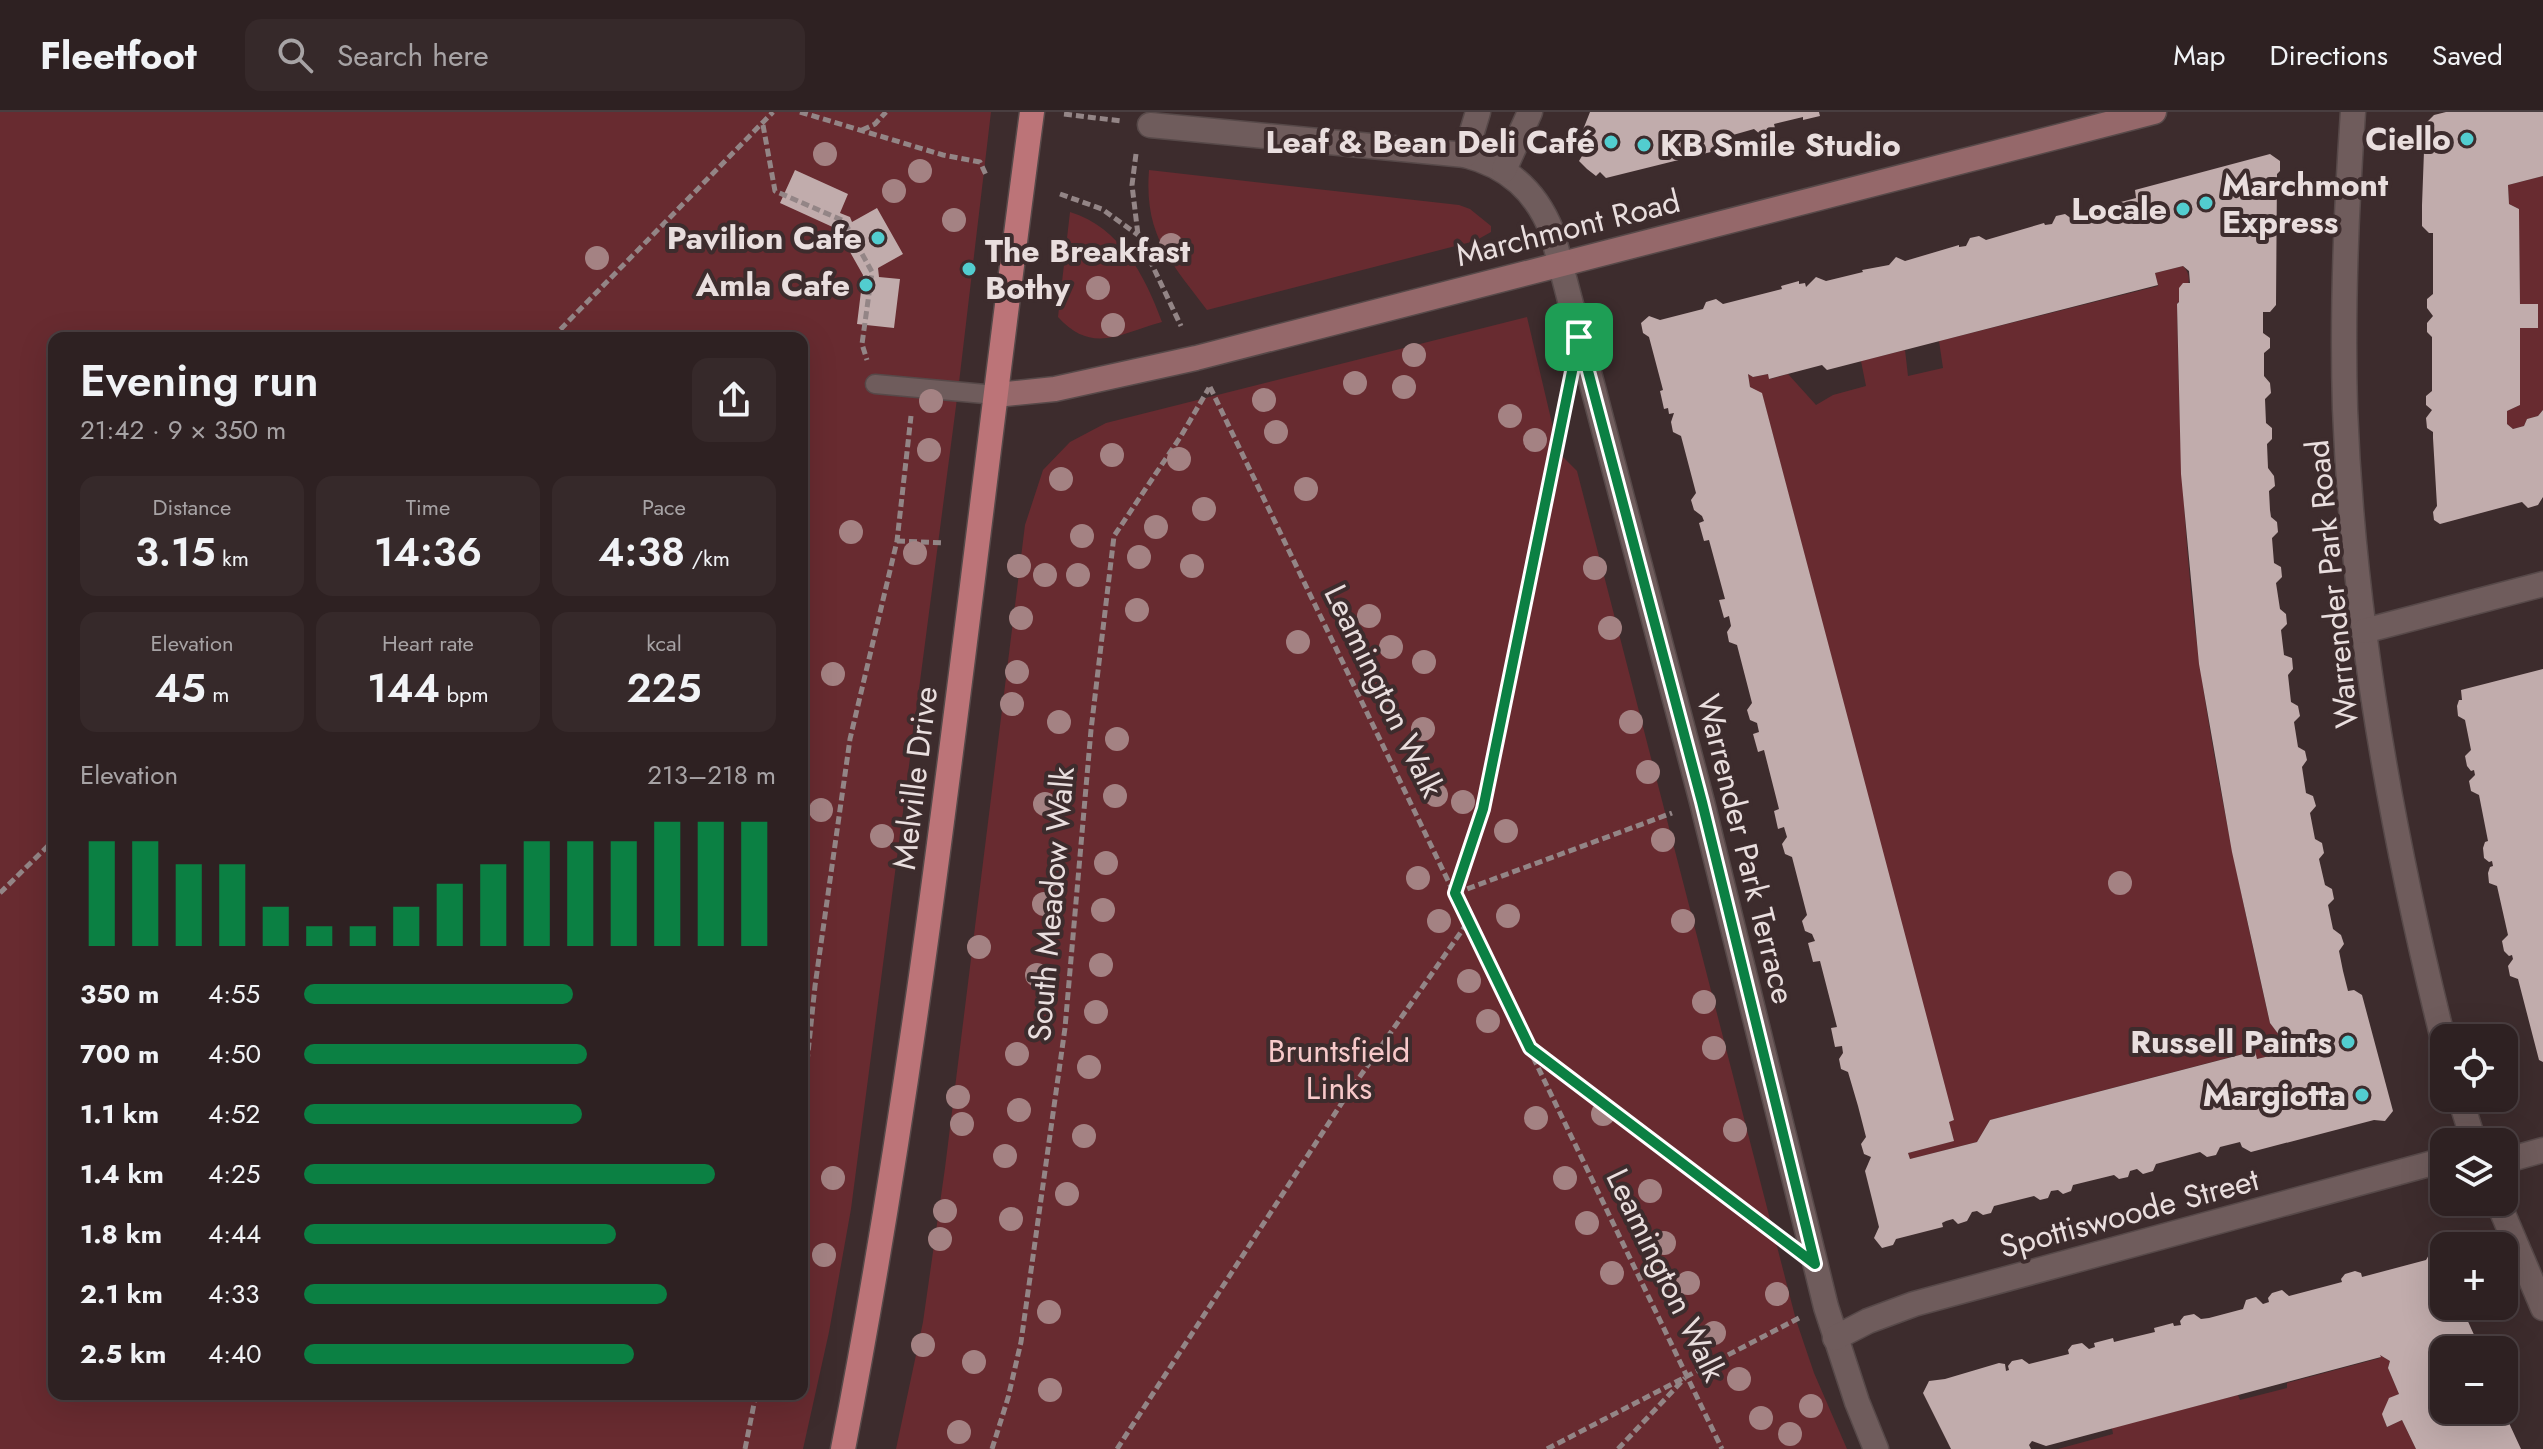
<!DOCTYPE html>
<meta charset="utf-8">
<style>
body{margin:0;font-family:Jost,sans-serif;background:#36292a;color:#f1f3f6;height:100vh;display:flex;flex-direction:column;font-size:30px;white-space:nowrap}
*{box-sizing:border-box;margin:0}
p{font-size:26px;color:#a7a3a5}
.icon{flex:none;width:44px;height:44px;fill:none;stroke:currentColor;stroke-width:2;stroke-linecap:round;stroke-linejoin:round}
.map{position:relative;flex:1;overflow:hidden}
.sheet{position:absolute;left:48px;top:220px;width:760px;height:1068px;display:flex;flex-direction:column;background:#2e2122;border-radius:16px;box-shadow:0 8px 32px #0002,0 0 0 2px #493e40}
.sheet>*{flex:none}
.controls{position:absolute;left:2430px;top:912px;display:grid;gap:16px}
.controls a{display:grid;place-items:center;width:88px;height:88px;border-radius:16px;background:#2e2122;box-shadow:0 8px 32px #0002,0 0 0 2px #493e40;font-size:40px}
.pin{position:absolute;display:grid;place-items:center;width:68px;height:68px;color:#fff;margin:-34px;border-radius:16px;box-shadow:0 4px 12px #0006}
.round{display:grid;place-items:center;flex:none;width:84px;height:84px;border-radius:16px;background:#36292a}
.headline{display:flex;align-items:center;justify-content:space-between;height:136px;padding:0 32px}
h1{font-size:44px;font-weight:600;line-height:60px}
.figures{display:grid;grid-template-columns:repeat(3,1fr);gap:12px;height:136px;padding:8px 32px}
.figures div{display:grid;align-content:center;border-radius:16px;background:#36292a;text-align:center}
.figures b{font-size:40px;font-weight:600}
.figures small{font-size:22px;font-weight:400}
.figures p{font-size:22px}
.chart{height:224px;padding:16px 32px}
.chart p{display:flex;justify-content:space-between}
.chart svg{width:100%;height:144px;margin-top:8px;stroke:#0b8043;stroke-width:6}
ul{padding:0 32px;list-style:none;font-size:26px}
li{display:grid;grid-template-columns:128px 96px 1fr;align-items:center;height:60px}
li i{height:20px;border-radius:10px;background:#0b8043}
header{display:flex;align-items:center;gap:48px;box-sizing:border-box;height:112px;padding:0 40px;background:#2e2122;border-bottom:2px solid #493e40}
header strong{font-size:38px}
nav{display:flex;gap:44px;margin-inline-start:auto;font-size:28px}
.search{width:560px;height:72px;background:#36292a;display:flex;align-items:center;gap:20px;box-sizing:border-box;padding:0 28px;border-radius:16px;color:#a7a3a5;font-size:30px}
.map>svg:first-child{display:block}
</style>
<header>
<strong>Fleetfoot</strong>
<div class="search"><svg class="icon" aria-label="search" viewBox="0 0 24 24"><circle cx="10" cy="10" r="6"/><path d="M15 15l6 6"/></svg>Search here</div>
<nav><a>Map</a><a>Directions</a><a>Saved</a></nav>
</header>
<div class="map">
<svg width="2543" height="1337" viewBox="0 0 2543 1337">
<rect width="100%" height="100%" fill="#3d2c2d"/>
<g fill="#682b30" fill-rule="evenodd">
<path d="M0 0H991L958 279 851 1097 829 1220 803 1337H0ZM54 226H802V1282H54Z"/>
<path d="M1149 58 1459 93 1470 97 1491 114V120L1475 129 1207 198C1170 149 1144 123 1149 58Z"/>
<polygon points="2543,64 2543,298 2538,304 2527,307 2524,314 2513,317 2507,312 2507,299 2520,293 2520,216 2538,215 2538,192 2520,192 2519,97 2509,92 2508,73"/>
<path d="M1070 100C1120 115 1145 164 1162 210 1121 221 1092 243 1058 205Z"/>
<path d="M2183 154C2195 166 2186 181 2177 192 2179 313 2183 434 2200 554 2217 674 2243 792 2270 911L2282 927 2278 942 2257 947 2254 939 1990 1008 1977 1030 1910 1047 1908 1041 1953 1029 1949 1010 1953 1008 1762 282 1750 275 1748 262 1753 265 1768 262 1770 267 1788 262 1816 293 1833 283 1866 274 1861 249 1905 238 1908 264 1943 256 1939 229 2158 174 2155 161Z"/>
<polygon points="1527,205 1559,341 1577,359 1796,1208 1814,1261 1847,1337 896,1337 923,1210 945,1056 1025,413 1043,358 1070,330 1106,311"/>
<polygon points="2380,1243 2390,1249 2388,1256 2399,1282 2389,1287 2383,1305 2387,1315 2402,1308 2416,1337 2058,1337 2113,1322 2112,1316 2238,1283 2240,1288 2287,1276 2287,1271 2380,1246"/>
</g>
<g fill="#c1acac" fill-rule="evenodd">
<polygon points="1590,0 1819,0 1820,4 1803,8 1803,5 1774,12 1775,16 1771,20 1761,23 1754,17 1733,23 1735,34 1606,66 1600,60 1596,64 1587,57 1579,49 1582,44 1575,38"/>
<polygon points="2446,0 2543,0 2543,64 2508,73 2509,92 2519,97 2520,192 2538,192 2538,216 2520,216 2520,293 2507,299 2507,312 2513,317 2524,314 2527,307 2538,304 2543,298 2543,385 2538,393 2528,396 2522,390 2440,412 2434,408 2433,400 2437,394 2433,326 2433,320 2427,316 2426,306 2432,298 2426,293 2426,284 2432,279 2432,225 2427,220 2427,211 2433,204 2427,196 2427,187 2433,182 2433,121 2429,121 2422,114 2422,93 2425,12 2434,3"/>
<path d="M2270 42 2280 49V59L2277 62 2276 193 2270 200H2263V221L2270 226V236L2264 241V264L2270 271 2271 281 2265 287 2266 311 2272 316V327L2267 332 2268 356 2274 364 2275 374 2269 379 2270 398 2271 405 2277 410 2278 420 2272 426 2274 451 2281 455 2282 465 2276 471 2280 497 2286 502 2287 512 2281 518 2284 543 2292 546 2293 557 2288 563 2291 590 2298 594 2300 604 2294 610 2298 635 2305 639 2307 648 2302 655 2306 681 2313 684 2316 694 2310 701 2315 727 2322 731 2324 741 2319 747 2325 773 2332 777 2334 787 2328 793 2333 817 2341 823 2344 832 2339 839 2343 859 2348 879 2354 878 2362 883 2393 999 2385 1009 2374 1008 2251 1040 2242 1035 2240 1030 2220 1035 2216 1043 2207 1045 2200 1040 2156 1052 2153 1059 2143 1062 2137 1057 2130 1059 2128 1065 2119 1067 2114 1063 2073 1073 2071 1079 2063 1082 2058 1078 2051 1079 2048 1086 2040 1088 2034 1084 1994 1094 1991 1101 1983 1103 1977 1099 1972 1100 1967 1109 1958 1112 1953 1107 1946 1109 1942 1111 1943 1115 1896 1127 1893 1133 1882 1136 1874 1126 1879 1115 1865 1059 1871 1045 1864 1042 1861 1032 1866 1025 1858 994 1848 960 1841 957 1839 947 1843 941 1842 934 1835 935 1831 916 1837 915 1820 849 1813 850 1808 831 1815 829 1812 822 1805 819 1802 809 1807 803 1792 745 1785 742 1782 732 1787 725 1784 715 1778 717 1774 699 1779 697 1764 638 1758 640 1753 622 1759 620 1757 611 1750 608 1747 598 1752 591 1737 533 1729 530 1727 520 1731 514 1729 504 1724 506 1719 488 1725 487 1709 428 1704 429 1699 411 1704 409 1702 404 1694 398 1691 388 1696 381 1681 324 1673 320 1671 310 1674 301 1669 302 1668 296 1664 297 1660 279 1663 278 1649 225 1643 221 1641 211 1649 204 1660 208 1703 197 1706 190 1716 187 1723 192 1782 177 1781 174 1799 169V172L1805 171 1806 175 1816 165 1826 169 1863 160 1862 158 1889 153 1896 145 1905 149 1959 133V135L1966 134 1970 126 1979 124 1986 128 2044 111 2045 113 2052 112 2056 104 2065 102 2072 107 2114 96 2117 91 2136 86 2135 78ZM2183 154 2189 159 2190 171H2183L2179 176V190L2177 192 2181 362 2199 552 2232 740 2270 911 2282 927 2278 942 2257 947 2255 939 1990 1008 1977 1030 1910 1047 1908 1041 1954 1029 1949 1010 1954 1008 1762 281 1750 275 1748 262 1753 265 1768 262 1769 267 1822 253 1827 258 2158 173 2155 161Z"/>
<polygon points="795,58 848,82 840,101 850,105 852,110 877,96 903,142 878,156 879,165 900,167 894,216 857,212 863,163 837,117 780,91"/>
<polygon points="2543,557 2543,950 2539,948 2518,867 2510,864 2508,854 2513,847 2512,843 2509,844 2504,839 2502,829 2508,823 2497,774 2489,771 2488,761 2490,755 2493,754 2492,749 2489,750 2484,746 2483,736 2485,730 2488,729 2479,683 2471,679 2469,669 2475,663 2474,658 2471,659 2467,654 2465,644 2471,638 2465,608 2458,604 2457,594 2459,588 2462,588 2461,578"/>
<polygon points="2442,1138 2444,1194 2461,1194 2480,1236 2489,1238 2444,1238 2444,1298 2503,1298 2521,1337 2416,1337 2402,1308 2387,1315 2383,1305 2382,1302 2389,1286 2399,1282 2388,1256 2390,1249 2380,1243 2381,1245 2046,1334 2032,1329 2029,1333 2031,1337 1951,1337 1923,1281 1929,1269 1945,1267 1999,1251 2005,1252 2006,1259 2009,1258 2008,1254 2012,1249 2022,1247 2029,1252 2069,1242 2068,1238 2072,1233 2082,1231 2089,1237 2095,1235 2094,1231 2113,1226 2114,1230 2130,1226 2155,1220 2154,1216 2173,1211 2174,1214 2181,1213 2180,1209 2184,1204 2194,1202 2201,1207 2209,1206 2243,1197 2246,1188 2256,1185 2263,1192 2269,1190 2268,1186 2272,1181 2282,1178 2289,1184 2342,1170 2341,1167 2345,1162 2355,1159 2361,1161 2362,1165 2426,1148 2430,1141"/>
</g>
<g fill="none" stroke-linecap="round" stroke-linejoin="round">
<defs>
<polyline id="lane" points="875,272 996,283"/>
<g id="street">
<path d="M2353 0C2346 99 2342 197 2345 297 2353 510 2392 724 2444 931"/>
<path d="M1150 13 1465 43C1508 54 1536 79 1552 120L1702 690 1826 1195 1857 1290 1876 1337"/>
<polyline points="1465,43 1478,0"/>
<polyline points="1504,58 1530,0"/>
<polyline points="2364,519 2543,472"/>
<polyline points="2460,986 2474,1030"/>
<polyline points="2504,1049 2543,1038"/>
<polyline points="2498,1090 2543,1196"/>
<polyline points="1835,1226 1868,1209 1914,1192 2444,1048"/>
</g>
<polyline id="secondary" points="996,283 1055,277 1196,246 2154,0"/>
<path id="primary" d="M843 1337C929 895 972 446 1032 0"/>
</defs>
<use href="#lane" stroke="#574949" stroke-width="21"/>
<use href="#street" stroke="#574949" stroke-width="27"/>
<use href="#secondary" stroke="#574949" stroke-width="27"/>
<use href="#primary" stroke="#574949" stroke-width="27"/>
<g stroke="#938586" stroke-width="5" stroke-dasharray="8 4" stroke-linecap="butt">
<polyline points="800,0 943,43 980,50 986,63"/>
<polyline points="1064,2 1121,9"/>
<polyline points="763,13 775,79 844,109 872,160 862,232 867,248"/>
<polyline points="862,18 875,12 886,0"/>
<polyline points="1136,42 1132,73 1138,123 1181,214"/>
<polyline points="1060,82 1102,97 1138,123"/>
<polyline points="552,226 773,0"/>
<polyline points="1210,275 1722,1337"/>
<polyline points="897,429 944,431"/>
<polyline points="1456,780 1483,697 1564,298"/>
<polyline points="0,781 54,728"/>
<polyline points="1456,781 1672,701"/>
<polyline points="1532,937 1774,1119"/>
<polyline points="802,998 815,874 850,627 897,429 911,304"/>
<polyline points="745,1337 756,1282"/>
<polyline points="992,1337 1008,1286 1021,1230 1065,916 1091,618 1114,424 1181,324 1209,276"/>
<polyline points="1117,1337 1347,983 1468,810"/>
<polyline points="1547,1337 1799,1206"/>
<polyline points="1618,1337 1685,1266"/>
</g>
<use href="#lane" stroke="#6f5c5c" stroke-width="18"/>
<use href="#street" stroke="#6f5c5c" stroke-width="24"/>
<use href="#secondary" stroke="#95686a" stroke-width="24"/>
<use href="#primary" stroke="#bc7478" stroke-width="24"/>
</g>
<g fill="#a48283">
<circle cx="825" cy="42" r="12"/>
<circle cx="920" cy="59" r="12"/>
<circle cx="894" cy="79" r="12"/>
<circle cx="954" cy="108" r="12"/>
<circle cx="1171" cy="133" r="12"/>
<circle cx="597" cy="146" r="12"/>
<circle cx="1098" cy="176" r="12"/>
<circle cx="1113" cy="213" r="12"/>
<circle cx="1414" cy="243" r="12"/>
<circle cx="1355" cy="271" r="12"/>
<circle cx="1404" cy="275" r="12"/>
<circle cx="1264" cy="288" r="12"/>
<circle cx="931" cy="289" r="12"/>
<circle cx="1510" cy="304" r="12"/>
<circle cx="1276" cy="320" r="12"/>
<circle cx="1535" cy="328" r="12"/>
<circle cx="929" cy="338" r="12"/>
<circle cx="1112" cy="343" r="12"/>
<circle cx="1179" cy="347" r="12"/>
<circle cx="1061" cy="367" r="12"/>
<circle cx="1306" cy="377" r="12"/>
<circle cx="1204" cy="397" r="12"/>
<circle cx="1156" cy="415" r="12"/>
<circle cx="851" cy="420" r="12"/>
<circle cx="1082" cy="424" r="12"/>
<circle cx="915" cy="441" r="12"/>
<circle cx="1139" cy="445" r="12"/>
<circle cx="1019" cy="454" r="12"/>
<circle cx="1192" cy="454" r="12"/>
<circle cx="1595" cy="456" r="12"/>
<circle cx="1045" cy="463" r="12"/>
<circle cx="1078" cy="463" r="12"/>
<circle cx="1137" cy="498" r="12"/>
<circle cx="1369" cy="504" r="12"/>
<circle cx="1021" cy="506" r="12"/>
<circle cx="1610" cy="516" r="12"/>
<circle cx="1298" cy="530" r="12"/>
<circle cx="1391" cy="535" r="12"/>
<circle cx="1424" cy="550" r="12"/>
<circle cx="1017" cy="560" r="12"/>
<circle cx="833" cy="562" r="12"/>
<circle cx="1012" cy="592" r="12"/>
<circle cx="1059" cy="610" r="12"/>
<circle cx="1631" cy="610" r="12"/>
<circle cx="1423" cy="617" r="12"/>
<circle cx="1117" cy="627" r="12"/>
<circle cx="1648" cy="660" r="12"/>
<circle cx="1436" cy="683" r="12"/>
<circle cx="1115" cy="684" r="12"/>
<circle cx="1463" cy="690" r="12"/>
<circle cx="1045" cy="692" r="12"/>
<circle cx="821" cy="698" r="12"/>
<circle cx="1506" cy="719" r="12"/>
<circle cx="882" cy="724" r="12"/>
<circle cx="1663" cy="728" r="12"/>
<circle cx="1106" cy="751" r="12"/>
<circle cx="1418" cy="766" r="12"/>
<circle cx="2120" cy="771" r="12"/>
<circle cx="1044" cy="792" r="12"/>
<circle cx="1103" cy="798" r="12"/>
<circle cx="1508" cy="804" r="12"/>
<circle cx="1439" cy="809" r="12"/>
<circle cx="1683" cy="809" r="12"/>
<circle cx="979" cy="835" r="12"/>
<circle cx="1101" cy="853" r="12"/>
<circle cx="1037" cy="863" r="12"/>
<circle cx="1469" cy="869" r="12"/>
<circle cx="1704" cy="890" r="12"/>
<circle cx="1096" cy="900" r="12"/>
<circle cx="1488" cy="909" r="12"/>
<circle cx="1714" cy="936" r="12"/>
<circle cx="1017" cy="942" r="12"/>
<circle cx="1089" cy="955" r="12"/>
<circle cx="958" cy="985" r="12"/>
<circle cx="1019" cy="998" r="12"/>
<circle cx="1603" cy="1002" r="12"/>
<circle cx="1536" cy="1006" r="12"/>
<circle cx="962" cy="1012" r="12"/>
<circle cx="1735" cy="1018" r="12"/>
<circle cx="1084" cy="1024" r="12"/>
<circle cx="1005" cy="1044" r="12"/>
<circle cx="833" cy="1066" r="12"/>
<circle cx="1565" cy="1066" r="12"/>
<circle cx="1650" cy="1079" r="12"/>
<circle cx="1067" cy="1082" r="12"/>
<circle cx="945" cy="1099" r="12"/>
<circle cx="1011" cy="1107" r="12"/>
<circle cx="1587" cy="1111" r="12"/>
<circle cx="940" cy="1127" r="12"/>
<circle cx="1664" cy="1131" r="12"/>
<circle cx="824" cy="1143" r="12"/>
<circle cx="1612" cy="1161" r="12"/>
<circle cx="1688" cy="1171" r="12"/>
<circle cx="1777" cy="1182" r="12"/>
<circle cx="1049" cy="1200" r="12"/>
<circle cx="1714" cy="1221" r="12"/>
<circle cx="923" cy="1233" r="12"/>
<circle cx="974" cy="1250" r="12"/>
<circle cx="1739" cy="1267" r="12"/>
<circle cx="1050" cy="1278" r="12"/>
<circle cx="1811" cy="1294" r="12"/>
<circle cx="1761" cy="1306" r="12"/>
<circle cx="959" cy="1320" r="12"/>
<circle cx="1790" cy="1322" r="12"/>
</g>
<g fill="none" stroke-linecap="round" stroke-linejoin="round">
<defs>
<polygon id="route" points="1579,225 1702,690 1815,1152 1530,936 1455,781 1483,697"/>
</defs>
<use href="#route" stroke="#fff" stroke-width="16"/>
<use href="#route" stroke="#0b8043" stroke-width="10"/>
</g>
<g fill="#52cdcf" stroke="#3d2c2d" stroke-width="3">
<circle cx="2467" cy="27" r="8"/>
<circle cx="1611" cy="30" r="8"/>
<circle cx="1644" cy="33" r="8"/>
<circle cx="2206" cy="91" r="8"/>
<circle cx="2183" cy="97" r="8"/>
<circle cx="878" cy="126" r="8"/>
<circle cx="969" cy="157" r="8"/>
<circle cx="866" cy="173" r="8"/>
<circle cx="2348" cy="930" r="8"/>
<circle cx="2362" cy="983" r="8"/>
</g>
<g text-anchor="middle" stroke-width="8" stroke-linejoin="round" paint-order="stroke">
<g font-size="32" font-weight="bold" fill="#e9dede" stroke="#3d2c2d" text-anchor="end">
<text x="2451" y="38">Ciello</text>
<text x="1595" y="41">Leaf &amp; Bean Deli Café</text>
<text x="1660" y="44" text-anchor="start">KB Smile Studio</text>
<text x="2222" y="84" text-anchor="start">Marchmont<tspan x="2222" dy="37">Express</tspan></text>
<text x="2167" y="108">Locale</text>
<text x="862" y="137">Pavilion Cafe</text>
<text x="985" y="150" text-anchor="start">The Breakfast<tspan x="985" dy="37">Bothy</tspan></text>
<text x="850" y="184">Amla Cafe</text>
<text x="2332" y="941">Russell Paints</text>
<text x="2346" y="994">Margiotta</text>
</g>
<g font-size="32" fill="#e9dede" stroke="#3d2c2d">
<text transform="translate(1568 116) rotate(-14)" y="11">Marchmont Road</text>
<text transform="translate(2332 472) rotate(-96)" y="11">Warrender Park Road</text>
<text transform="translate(1384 579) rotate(64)" y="11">Leamington Walk</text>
<text transform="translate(915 666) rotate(-83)" y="11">Melville Drive</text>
<text transform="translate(1746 737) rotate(76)" y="11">Warrender Park Terrace</text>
<text transform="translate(1051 792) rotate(-85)" y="11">South Meadow Walk</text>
<text transform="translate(2129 1101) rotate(-15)" y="11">Spottiswoode Street</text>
<text transform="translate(1666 1163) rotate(64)" y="11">Leamington Walk</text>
</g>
<g font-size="32" fill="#f8c9ca" stroke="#3d2c2d">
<text x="1339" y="950">Bruntsfield<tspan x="1339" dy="37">Links</tspan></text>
</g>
</g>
</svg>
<div class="controls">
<a><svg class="icon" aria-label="locate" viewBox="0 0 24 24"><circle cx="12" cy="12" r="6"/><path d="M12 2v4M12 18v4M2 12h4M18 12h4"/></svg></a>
<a><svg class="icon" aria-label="layers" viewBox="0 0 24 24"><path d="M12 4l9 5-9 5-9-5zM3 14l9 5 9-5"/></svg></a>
<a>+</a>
<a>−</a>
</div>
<div class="pin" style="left:1579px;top:225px;background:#1e9e55"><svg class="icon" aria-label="arrive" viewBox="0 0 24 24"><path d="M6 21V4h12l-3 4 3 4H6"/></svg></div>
<section class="sheet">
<div class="headline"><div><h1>Evening run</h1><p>21:42 · 9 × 350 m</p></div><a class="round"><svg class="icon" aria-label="share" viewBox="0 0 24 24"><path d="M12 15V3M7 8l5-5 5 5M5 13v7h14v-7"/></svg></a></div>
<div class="figures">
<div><p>Distance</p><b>3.15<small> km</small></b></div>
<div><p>Time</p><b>14:36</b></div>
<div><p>Pace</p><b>4:38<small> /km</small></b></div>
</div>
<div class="figures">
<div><p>Elevation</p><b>45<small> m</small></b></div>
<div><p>Heart rate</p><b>144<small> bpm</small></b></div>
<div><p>kcal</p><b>225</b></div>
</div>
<div class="chart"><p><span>Elevation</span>213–218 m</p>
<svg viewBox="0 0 160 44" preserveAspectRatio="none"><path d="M5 44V12M15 44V12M25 44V19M35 44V19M45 44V32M55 44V38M65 44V38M75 44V32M85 44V25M95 44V19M105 44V12M115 44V12M125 44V12M135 44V6M145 44V6M155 44V6"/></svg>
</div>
<ul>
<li><b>350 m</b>4:55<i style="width:57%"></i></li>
<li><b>700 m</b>4:50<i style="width:60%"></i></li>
<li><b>1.1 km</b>4:52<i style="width:59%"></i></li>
<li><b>1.4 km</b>4:25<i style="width:87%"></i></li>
<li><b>1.8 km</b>4:44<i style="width:66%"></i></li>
<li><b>2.1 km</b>4:33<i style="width:77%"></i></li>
<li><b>2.5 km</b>4:40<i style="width:70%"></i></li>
</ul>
</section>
</div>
